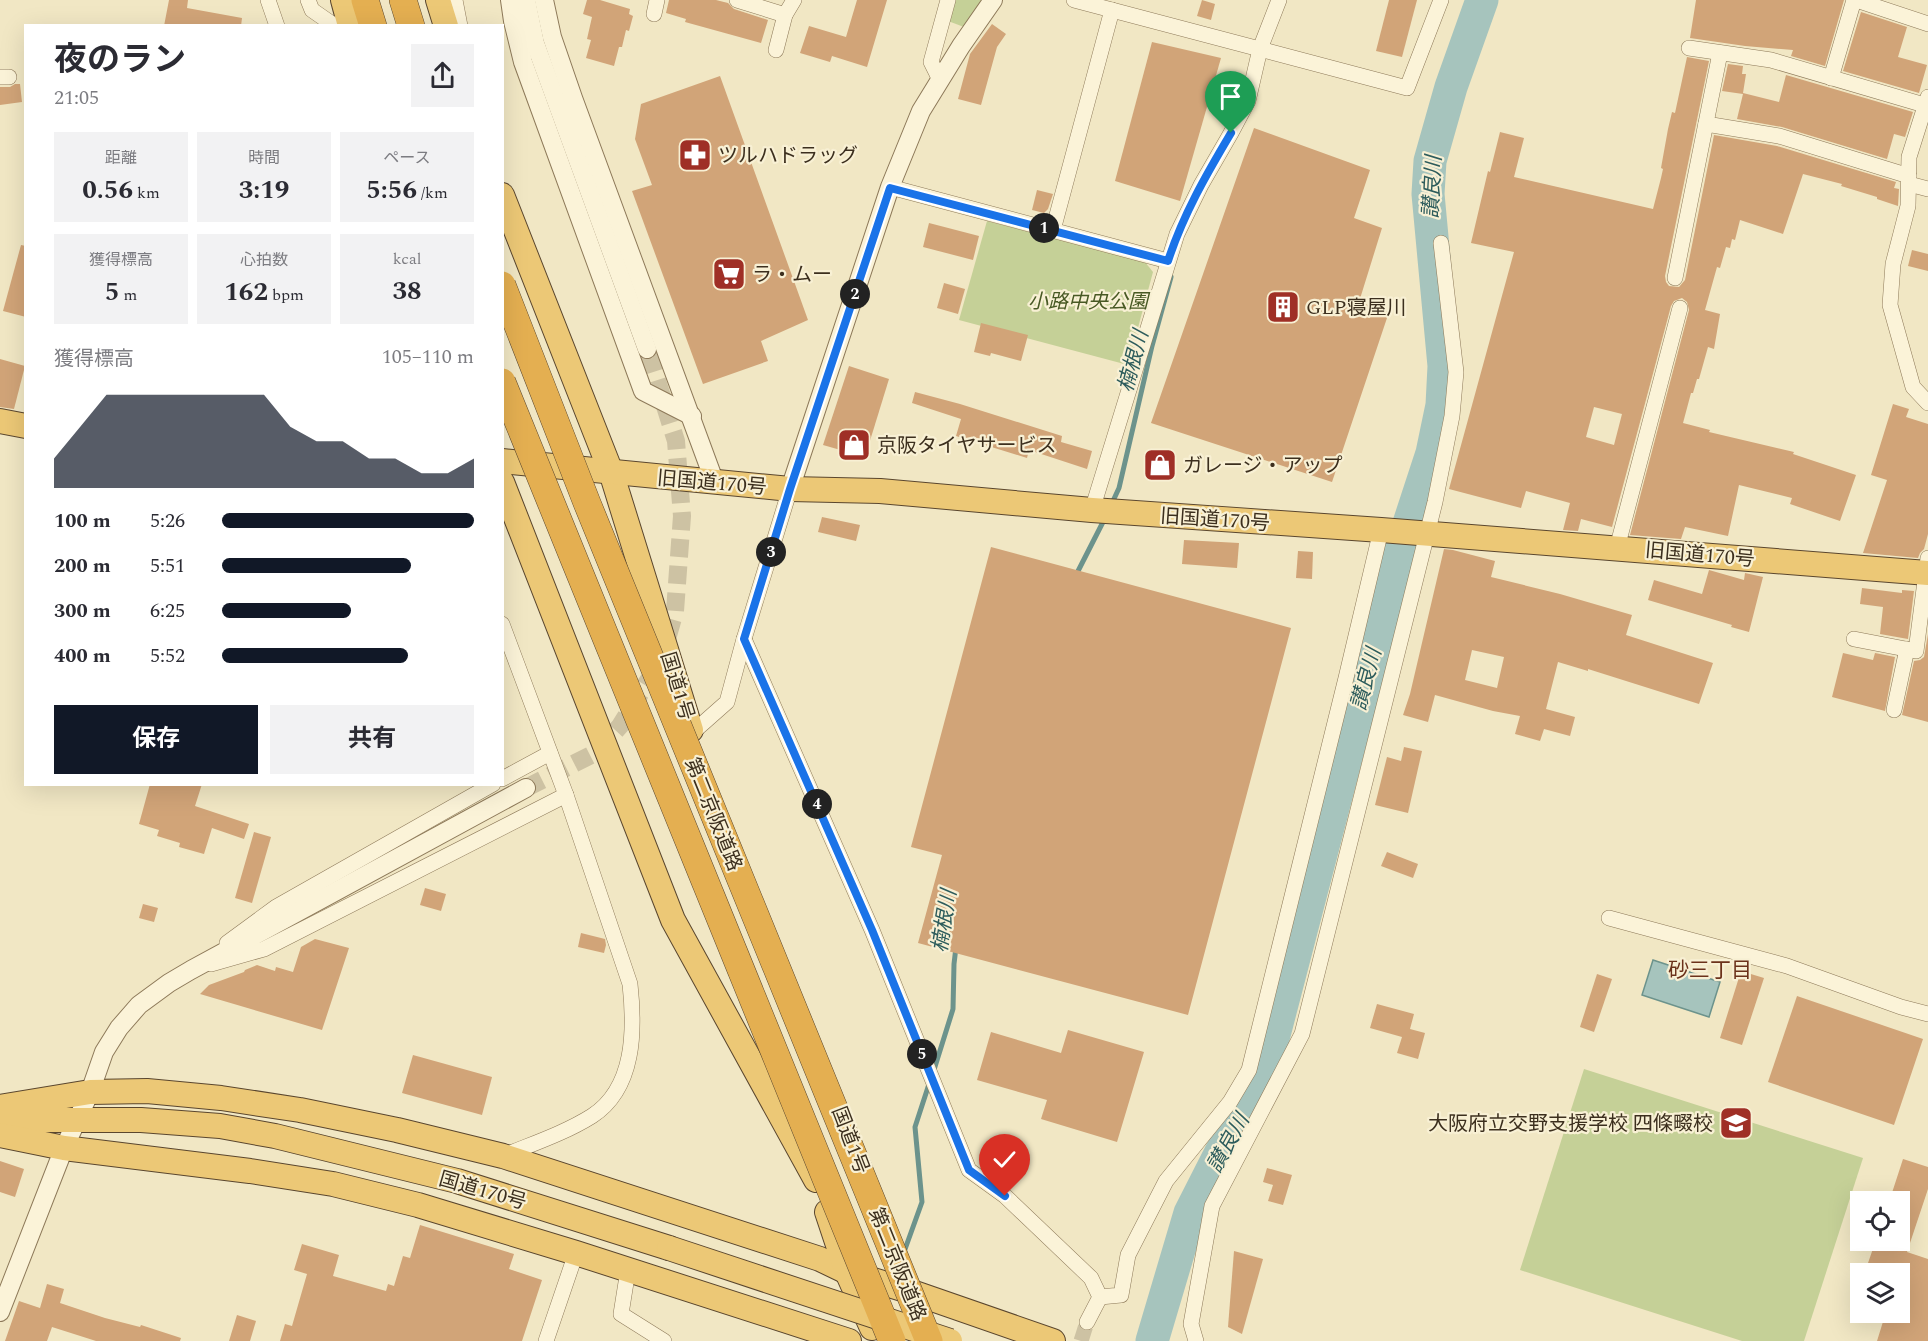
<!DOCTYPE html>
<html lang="ja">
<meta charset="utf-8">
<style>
body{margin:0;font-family:Spectral,"Noto Sans JP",serif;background:#f2f2f3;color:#2b2b33;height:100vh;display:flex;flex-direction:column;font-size:22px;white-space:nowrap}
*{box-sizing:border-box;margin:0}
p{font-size:20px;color:#7c7c81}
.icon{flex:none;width:33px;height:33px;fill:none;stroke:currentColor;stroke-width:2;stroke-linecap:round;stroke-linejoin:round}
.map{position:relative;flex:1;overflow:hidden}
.details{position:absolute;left:24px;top:24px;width:480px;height:762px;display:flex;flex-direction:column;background:#fff;border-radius:0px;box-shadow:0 6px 24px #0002}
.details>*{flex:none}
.controls{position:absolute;left:1850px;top:1191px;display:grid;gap:12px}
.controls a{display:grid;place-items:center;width:60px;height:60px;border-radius:0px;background:#fff;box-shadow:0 6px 24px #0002;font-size:30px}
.pin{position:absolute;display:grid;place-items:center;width:51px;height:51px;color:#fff;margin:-62px -26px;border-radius:50% 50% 50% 0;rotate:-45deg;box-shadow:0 0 6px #0007}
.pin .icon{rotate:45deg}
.km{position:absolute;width:30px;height:30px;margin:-15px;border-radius:50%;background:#222;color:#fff;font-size:16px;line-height:30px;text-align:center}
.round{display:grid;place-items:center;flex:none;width:63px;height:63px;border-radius:0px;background:#f2f2f3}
.headline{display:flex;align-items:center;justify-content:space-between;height:102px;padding:0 30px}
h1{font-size:33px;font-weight:700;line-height:45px}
.stats{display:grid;grid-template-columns:repeat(3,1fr);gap:9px;height:102px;padding:6px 30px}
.stats div{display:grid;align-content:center;border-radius:0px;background:#f2f2f3;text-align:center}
.stats b{font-size:26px;font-weight:700}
.stats small{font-size:16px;font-weight:400}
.stats p{font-size:16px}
.chart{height:168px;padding:12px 30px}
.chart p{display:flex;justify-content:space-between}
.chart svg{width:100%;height:108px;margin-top:6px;fill:#111827;opacity:.7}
.action{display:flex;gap:12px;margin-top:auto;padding:12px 30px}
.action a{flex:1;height:69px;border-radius:0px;background:#111827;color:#fff;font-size:24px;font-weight:700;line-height:69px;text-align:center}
.action a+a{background:#f2f2f3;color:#2b2b33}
ul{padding:0 30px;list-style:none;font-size:20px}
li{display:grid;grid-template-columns:96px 72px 1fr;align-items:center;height:45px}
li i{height:15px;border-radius:8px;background:#111827}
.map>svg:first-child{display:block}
</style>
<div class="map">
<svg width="1928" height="1341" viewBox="0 0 1928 1341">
<rect width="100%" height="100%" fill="#f1e7c4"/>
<g fill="#c5d097">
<polygon points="954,0 982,0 964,27 948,21"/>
<polygon points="987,221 1145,262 1153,272 1128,365 959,320"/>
<polygon points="1584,1069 1863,1158 1804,1341 1742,1341 1520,1270"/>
</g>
<polygon fill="#a6c4bd" stroke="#6c938c" stroke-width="1.5" points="1653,960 1720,982 1709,1017 1642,995"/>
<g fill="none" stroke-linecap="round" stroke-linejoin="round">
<g stroke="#6c938c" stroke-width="5">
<polyline points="1113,501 1119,488 1152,346 1171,277"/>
<polyline points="1075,577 1103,522"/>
<polyline points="933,1073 953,1009 954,964 956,947"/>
<polyline points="904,1252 922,1202 915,1127 930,1081"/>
</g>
<polyline stroke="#a6c4bd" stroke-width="33" points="1152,1341 1190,1213 1220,1154 1255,1093 1268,1058 1399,554 1432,453 1442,405 1444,366 1428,194 1430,161 1451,87 1482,0"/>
</g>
<g fill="#d1a478" fill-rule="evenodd">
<polygon points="169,0 188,0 187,8 242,18 241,26 164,26"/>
<polygon points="587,0 600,0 630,9 629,14 633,16 629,31 626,30 622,47 619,47 614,66 586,58 591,40 587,39 592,17 583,14"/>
<polygon points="669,0 716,0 728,3 734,9 768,20 761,43 685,22 686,19 666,13"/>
<polygon points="857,0 887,0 867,67 832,56 830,62 800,53 809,26 846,37"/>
<polygon points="1202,0 1215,4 1211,20 1197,16"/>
<polygon points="1389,0 1417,0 1402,57 1376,51"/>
<polygon points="1696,0 1844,0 1825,66 1791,56 1793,50 1745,46 1690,38"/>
<polygon points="1861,12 1907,27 1898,57 1927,65 1919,93 1843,71"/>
<polygon points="992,24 1006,34 997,47 981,105 958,99 970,54"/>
<polygon points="1152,42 1221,58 1180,201 1115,181"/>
<path d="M1687 57 1709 61 1665 276 1666 282 1669 286 1679 287 1685 280 1714 135 1777 146 1896 182 1894 188 1899 189 1898 206 1877 199V197L1841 186 1842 184 1803 174 1783 234 1740 220 1735 240 1732 239 1730 248 1726 247 1720 268 1717 267 1705 310 1720 314 1714 349 1708 347 1699 379H1697L1693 393H1691L1683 423 1710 430 1709 432 1794 452 1793 454 1856 475 1840 521 1790 504 1792 498 1739 485 1728 536 1685 527 1681 539 1630 535 1689 310 1687 302 1682 298 1674 301 1671 306 1612 527 1581 519 1578 531 1563 530 1570 503 1526 491 1521 508 1449 489 1514 252 1471 243 1488 171 1490 172 1500 132 1524 138 1514 177 1653 209 1661 178 1663 169 1661 168 1668 129 1672 112 1675 113ZM1594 407 1622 414 1614 445 1586 437Z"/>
<polygon points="1728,64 1743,66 1742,74 1746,74 1743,93 1779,102 1786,75 1913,112 1905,137 1894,134 1887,159 1782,127 1737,119 1743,94 1722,91"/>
<polygon points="720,76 808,320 761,341 768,361 703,384 632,191 652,185 635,139 641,104"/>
<polygon points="15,84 20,84 22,102 0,105 0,87 10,87"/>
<polygon points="1254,128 1370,170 1354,218 1382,228 1359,302 1389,312 1332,482 1151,423"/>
<polygon points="1037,190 1053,194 1048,209 1044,213 1032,210"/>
<polygon points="929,223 979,236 973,260 923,247"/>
<polygon points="21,245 26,246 26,317 3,311"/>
<polygon points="1912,250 1928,254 1928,271 1908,266"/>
<polygon points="944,283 965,289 958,314 937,308"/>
<polygon points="981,323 1028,335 1021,361 991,353 990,356 974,352"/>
<polygon points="0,359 25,366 14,409 0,407"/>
<polygon points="849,366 889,379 865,457 823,445"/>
<polygon points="915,392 960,404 1062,436 1061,442 1092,451 1087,469 1029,450 1027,458 956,436 961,419 912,403"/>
<polygon points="1893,404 1909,409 1906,417 1928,424 1928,534 1924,549 1920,553 1918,558 1863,553 1887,480 1871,475"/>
<polygon points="822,517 860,525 856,541 818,532"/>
<polygon points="1184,540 1239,543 1237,568 1182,564"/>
<polygon points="991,547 1291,628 1188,1015 918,943 942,855 911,847"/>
<path d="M1444 549 1453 550 1495 561 1491 577 1560 594 1632 615 1626 635 1713 663 1699 704 1588 669V671L1558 662 1546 709 1575 717 1570 736 1544 729 1540 741 1515 734 1520 716 1493 711 1435 695 1428 722 1403 715 1410 694ZM1472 650 1504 657 1497 688 1465 680Z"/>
<polygon points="1298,551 1313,552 1312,579 1296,578"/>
<polygon points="1709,570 1744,580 1745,573 1763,577 1749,632 1731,627 1732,625 1648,600 1654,580 1702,594"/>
<polygon points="1862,588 1902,593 1902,590 1914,591 1908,639 1880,634 1883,607 1860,604"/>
<polygon points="1928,634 1928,722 1902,715 1914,661 1920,660 1924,657"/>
<polygon points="1843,653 1873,660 1875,653 1895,657 1885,711 1832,697"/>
<polygon points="1404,747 1422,751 1408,813 1375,805 1387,757 1401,761"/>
<polygon points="150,784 202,784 195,806 249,824 244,839 212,828 204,854 179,847 180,843 157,836 159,830 139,824"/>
<polygon points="254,832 271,837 252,903 235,898"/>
<polygon points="1387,852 1418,864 1413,878 1381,866"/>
<polygon points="425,888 446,894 441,911 420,905"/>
<polygon points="143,904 158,908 154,922 139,918"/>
<polygon points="581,933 605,939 606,945 604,953 578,947"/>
<polygon points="315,939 349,948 322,1030 200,994 209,985 244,972 245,970 257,965 275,971 276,967 293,972 301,947"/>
<polygon points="1741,971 1764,978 1742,1045 1720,1038"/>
<polygon points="1597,974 1612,979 1594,1032 1580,1027"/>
<polygon points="1797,996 1923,1039 1894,1125 1768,1082"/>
<polygon points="1377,1004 1414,1014 1410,1029 1425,1033 1418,1059 1397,1053 1402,1037 1370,1028"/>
<polygon points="1068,1030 1144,1052 1117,1142 1041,1119 1047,1100 977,1080 991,1032 1061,1053"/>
<polygon points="413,1055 492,1077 482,1115 402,1093"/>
<polygon points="1903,1159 1928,1167 1928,1189 1907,1252 1928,1259 1928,1341 1877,1341 1886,1312 1899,1312 1899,1273 1868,1263 1876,1240 1899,1240 1899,1202 1889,1202"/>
<polygon points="0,1161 24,1169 15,1197 0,1192"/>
<polygon points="1267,1168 1292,1175 1283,1205 1268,1201 1273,1185 1263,1182"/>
<polygon points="420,1225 514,1254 509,1269 542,1280 522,1341 280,1341 285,1324 292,1326 307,1274 294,1270 302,1244 339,1255 333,1276 386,1291 388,1284 394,1286 403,1256 410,1258"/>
<polygon points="1234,1251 1263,1259 1242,1334 1228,1327"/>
<polygon points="47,1284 64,1289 60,1303 105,1318 140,1327 141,1325 181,1338 180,1341 96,1341 52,1327 47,1341 5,1341 19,1301 40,1308"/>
<polygon points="237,1315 256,1321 250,1341 229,1341"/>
</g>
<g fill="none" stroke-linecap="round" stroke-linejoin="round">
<polyline stroke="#cdc2a3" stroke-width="15" stroke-dasharray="15 8" stroke-linecap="butt" points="1081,1341 1087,1322"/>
<polyline stroke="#cdc2a3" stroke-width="18" stroke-dasharray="18 9" stroke-linecap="butt" points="526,788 595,753 620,726 661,660 675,611 682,516 676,441 647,349"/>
<defs>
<g id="minor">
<polyline points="268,0 277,26"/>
<polyline points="308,0 312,10 335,26"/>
<polyline points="455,0 460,26"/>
<polyline points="737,0 785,15"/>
<polyline points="1074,0 1407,88 1441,0"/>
<polyline points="1856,0 1928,24"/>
<polyline points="654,14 657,0"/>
<polyline points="1689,48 1771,60 1928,106"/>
<polyline points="776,50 785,15 794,0"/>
<polyline points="0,77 9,77"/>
<polyline points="1831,78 1854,0"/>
<polyline points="940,80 931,62 948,0"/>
<polyline points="1928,97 1909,157 1908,206 1893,264 1890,305 1913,387 1928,403"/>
<polyline points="1706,124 1779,136 1909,176"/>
<polyline points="1909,184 1928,189"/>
<polyline points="890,187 1168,261"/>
<polyline points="1053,230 1112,10"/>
<polyline points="1675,278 1720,53"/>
<polyline points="1092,510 1177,234 1201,185 1231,133 1248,101 1260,49 1279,0"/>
<polyline points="1617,548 1680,308"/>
<path d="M502 624 566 795 630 984C635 1030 635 1088 592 1116 565 1133 532 1144 503 1156"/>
<polyline points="744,639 872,930 969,1170 1005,1196 1091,1278 1100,1297 1087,1322"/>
<polyline points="1854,639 1916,651 1928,558"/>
<polyline points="1894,710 1907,649"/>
<polyline points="692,733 727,702 744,639 790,489"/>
<polyline points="502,779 550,753"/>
<polyline points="1609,918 1787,966 1901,1007 1928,1014"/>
<polyline points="227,943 276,907 493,784"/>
<polyline points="211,964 264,949 566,795"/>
<polyline points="628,1270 621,1314 664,1341"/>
<polyline points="1100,1297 1121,1295 1128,1255 1166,1181 1230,1102 1249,1070 1346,678 1381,530"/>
<polyline points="546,1341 576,1253"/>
<polyline points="1196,1341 1191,1324 1212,1206 1302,1034 1435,502 1452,416 1456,372 1441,243"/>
</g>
<g id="tertiary">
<polyline points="510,0 513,21 523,62 643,391 692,416"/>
<polyline points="526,0 535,43 647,349"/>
<polyline points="544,0 552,37 573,98 715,483"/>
<polyline points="790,489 890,187 921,111 961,46 993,0"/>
<polyline points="0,1312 64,1148 90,1092 104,1052 119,1028 139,1005 169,983 191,970 526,788"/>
</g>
<g id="trunk">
<polyline points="343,0 350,26"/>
<polyline points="438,0 446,26"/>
<polyline points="502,195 611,472 691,730"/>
<polyline points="0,421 26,426"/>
<polyline points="502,461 790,489 880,491 1092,510 1381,530 1928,573"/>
<polyline points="502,482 673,920 816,1180"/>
<polyline points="0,1107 90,1092 147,1091 221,1098 300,1110 397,1130 503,1156 820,1259 847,1272 909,1291 1053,1341"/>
<polyline points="0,1120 141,1120 220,1126 275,1136 457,1181 669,1248"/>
<polyline points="0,1135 64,1148 250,1171 333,1184 418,1205 576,1253 849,1341"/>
<polyline points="827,1212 847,1272 872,1328"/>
</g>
<g id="motorway">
<polyline points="365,0 373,26"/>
<polyline points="403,0 411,26"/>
</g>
</defs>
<use href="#minor" stroke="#8d7959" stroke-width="16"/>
<use href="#tertiary" stroke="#8d7959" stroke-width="20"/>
<use href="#trunk" stroke="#5a462e" stroke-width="26"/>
<use href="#motorway" stroke="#5a462e" stroke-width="28"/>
<use href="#minor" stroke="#fbf3d8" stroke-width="15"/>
<use href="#tertiary" stroke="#fbf3d8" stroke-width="18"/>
<use href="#trunk" stroke="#ecc876" stroke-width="24"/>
<use href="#motorway" stroke="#e4af51" stroke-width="27"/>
<defs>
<polyline id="trunk-bridge" points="669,1248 950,1341"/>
<g id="motorway-bridge">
<polyline points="502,285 587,503 929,1341"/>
<polyline points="502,382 892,1341"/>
</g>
</defs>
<use href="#trunk-bridge" stroke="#5a462e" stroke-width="26" stroke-linecap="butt"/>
<use href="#motorway-bridge" stroke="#5a462e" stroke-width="28" stroke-linecap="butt"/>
<use href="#trunk-bridge" stroke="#ecc876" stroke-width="24"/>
<use href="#motorway-bridge" stroke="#e4af51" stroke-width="27"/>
</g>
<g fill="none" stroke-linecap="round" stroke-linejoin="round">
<defs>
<path id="route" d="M1005 1196 969 1170 872 930 744 639 790 489 890 188 1168 261C1183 215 1206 175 1231 133"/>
</defs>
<use href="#route" stroke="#fff" stroke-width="12"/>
<use href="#route" stroke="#1a73e8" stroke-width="8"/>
</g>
<defs>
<symbol id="pharmacy-square" viewBox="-11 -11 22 22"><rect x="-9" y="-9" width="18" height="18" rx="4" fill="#9f2f26" stroke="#f8f0d4"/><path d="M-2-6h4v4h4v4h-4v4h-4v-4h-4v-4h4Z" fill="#fff"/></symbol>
<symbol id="supermarket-square" viewBox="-11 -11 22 22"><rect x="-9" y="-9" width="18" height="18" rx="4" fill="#9f2f26" stroke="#f8f0d4"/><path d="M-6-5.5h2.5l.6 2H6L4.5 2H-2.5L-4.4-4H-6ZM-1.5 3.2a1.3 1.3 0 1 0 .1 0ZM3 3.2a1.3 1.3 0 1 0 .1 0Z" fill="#fff"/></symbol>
<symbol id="building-square" viewBox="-11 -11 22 22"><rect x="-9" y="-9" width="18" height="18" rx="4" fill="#9f2f26" stroke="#f8f0d4"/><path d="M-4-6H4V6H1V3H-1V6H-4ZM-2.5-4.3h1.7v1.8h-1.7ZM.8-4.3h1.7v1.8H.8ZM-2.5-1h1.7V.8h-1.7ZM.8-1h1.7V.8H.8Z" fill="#fff"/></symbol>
<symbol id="shop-square" viewBox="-11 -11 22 22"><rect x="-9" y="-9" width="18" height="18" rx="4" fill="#9f2f26" stroke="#f8f0d4"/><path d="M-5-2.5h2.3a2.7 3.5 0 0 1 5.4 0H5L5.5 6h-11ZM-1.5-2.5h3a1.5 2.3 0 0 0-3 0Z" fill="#fff"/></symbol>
<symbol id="school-square" viewBox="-11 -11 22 22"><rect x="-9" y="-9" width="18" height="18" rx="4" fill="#9f2f26" stroke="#f8f0d4"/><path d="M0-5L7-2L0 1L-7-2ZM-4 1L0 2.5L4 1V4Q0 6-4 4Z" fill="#fff"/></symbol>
</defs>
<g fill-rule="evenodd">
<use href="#pharmacy-square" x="676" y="136" width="38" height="38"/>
<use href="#supermarket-square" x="710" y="255" width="38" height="38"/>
<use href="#building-square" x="1264" y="288" width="38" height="38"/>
<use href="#shop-square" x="835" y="426" width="38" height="38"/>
<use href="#shop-square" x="1141" y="446" width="38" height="38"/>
<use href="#school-square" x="1717" y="1104" width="38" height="38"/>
</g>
<g text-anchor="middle" stroke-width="4.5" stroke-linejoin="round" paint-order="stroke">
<g font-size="20" fill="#3c2f1e" stroke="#f8f0d4" text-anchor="start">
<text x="718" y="162">ツルハドラッグ</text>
<text x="752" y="281">ラ・ムー</text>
<text x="1306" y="314">GLP寝屋川</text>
<text x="877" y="452">京阪タイヤサービス</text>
<text x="1183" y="472">ガレージ・アップ</text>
<text x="1713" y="1130" text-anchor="end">大阪府立交野支援学校 四條畷校</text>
</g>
<g font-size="20" font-style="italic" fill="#485924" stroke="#f8f0d4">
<text x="1088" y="308">小路中央公園</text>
</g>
<g font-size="20" fill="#3c2f1e" stroke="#f8f0d4">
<text transform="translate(712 482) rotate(5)" y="7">旧国道170号</text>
<text transform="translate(1215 519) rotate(4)" y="7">旧国道170号</text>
<text transform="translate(1700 554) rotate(5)" y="7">旧国道170号</text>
<text transform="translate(678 686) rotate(73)" y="7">国道1号</text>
<text transform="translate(714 814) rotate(68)" y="7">第二京阪道路</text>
<text transform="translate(851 1140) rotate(69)" y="7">国道1号</text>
<text transform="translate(483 1190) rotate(16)" y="7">国道170号</text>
<text transform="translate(898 1264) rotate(68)" y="7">第二京阪道路</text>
</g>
<g font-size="21" font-style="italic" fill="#2d5c5c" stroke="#f8f0d4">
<text transform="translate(1432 187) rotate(-87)" y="7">讃良川</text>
<text transform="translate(1133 361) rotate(-75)" y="7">楠根川</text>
<text transform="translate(1366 679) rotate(-75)" y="7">讃良川</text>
<text transform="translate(944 921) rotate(-81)" y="7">楠根川</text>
<text transform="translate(1228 1143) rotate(-61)" y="7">讃良川</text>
</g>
<g font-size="21" fill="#6b321b" stroke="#f8f0d4">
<text x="1710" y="977">砂三丁目</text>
</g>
</g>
</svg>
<div class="controls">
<a><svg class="icon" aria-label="locate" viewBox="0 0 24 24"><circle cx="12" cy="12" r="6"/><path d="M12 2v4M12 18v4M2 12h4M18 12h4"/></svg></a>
<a><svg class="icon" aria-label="layers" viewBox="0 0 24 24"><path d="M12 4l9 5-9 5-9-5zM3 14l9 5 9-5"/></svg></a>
</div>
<div class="pin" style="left:1231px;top:133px;background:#1e9e55"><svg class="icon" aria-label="arrive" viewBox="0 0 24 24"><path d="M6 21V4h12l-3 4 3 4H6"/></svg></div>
<div class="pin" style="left:1005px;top:1196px;background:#d93025"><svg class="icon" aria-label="check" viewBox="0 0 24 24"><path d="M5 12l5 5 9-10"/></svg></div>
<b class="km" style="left:1044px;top:228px">1</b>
<b class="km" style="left:855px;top:294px">2</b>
<b class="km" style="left:771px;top:552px">3</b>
<b class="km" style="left:817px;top:804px">4</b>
<b class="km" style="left:922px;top:1054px">5</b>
<section class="details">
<div class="headline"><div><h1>夜のラン</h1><p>21:05</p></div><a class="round"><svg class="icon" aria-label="share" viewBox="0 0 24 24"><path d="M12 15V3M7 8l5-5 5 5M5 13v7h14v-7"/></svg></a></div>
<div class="stats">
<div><p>距離</p><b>0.56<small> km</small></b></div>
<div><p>時間</p><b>3:19</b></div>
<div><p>ペース</p><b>5:56<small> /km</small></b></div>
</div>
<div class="stats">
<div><p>獲得標高</p><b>5<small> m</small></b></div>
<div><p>心拍数</p><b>162<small> bpm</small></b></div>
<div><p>kcal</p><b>38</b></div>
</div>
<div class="chart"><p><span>獲得標高</span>105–110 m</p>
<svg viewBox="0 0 160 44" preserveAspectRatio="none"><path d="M0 44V32L10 19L20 6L30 6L40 6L50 6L60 6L70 6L80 6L90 19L100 25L110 25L120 32L130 32L140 38L150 38L160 32V44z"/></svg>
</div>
<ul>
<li><b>100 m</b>5:26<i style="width:100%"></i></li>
<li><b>200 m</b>5:51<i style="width:75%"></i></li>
<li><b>300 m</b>6:25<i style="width:51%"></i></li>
<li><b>400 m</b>5:52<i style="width:74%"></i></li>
</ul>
<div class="action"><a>保存</a><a>共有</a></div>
</section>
</div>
